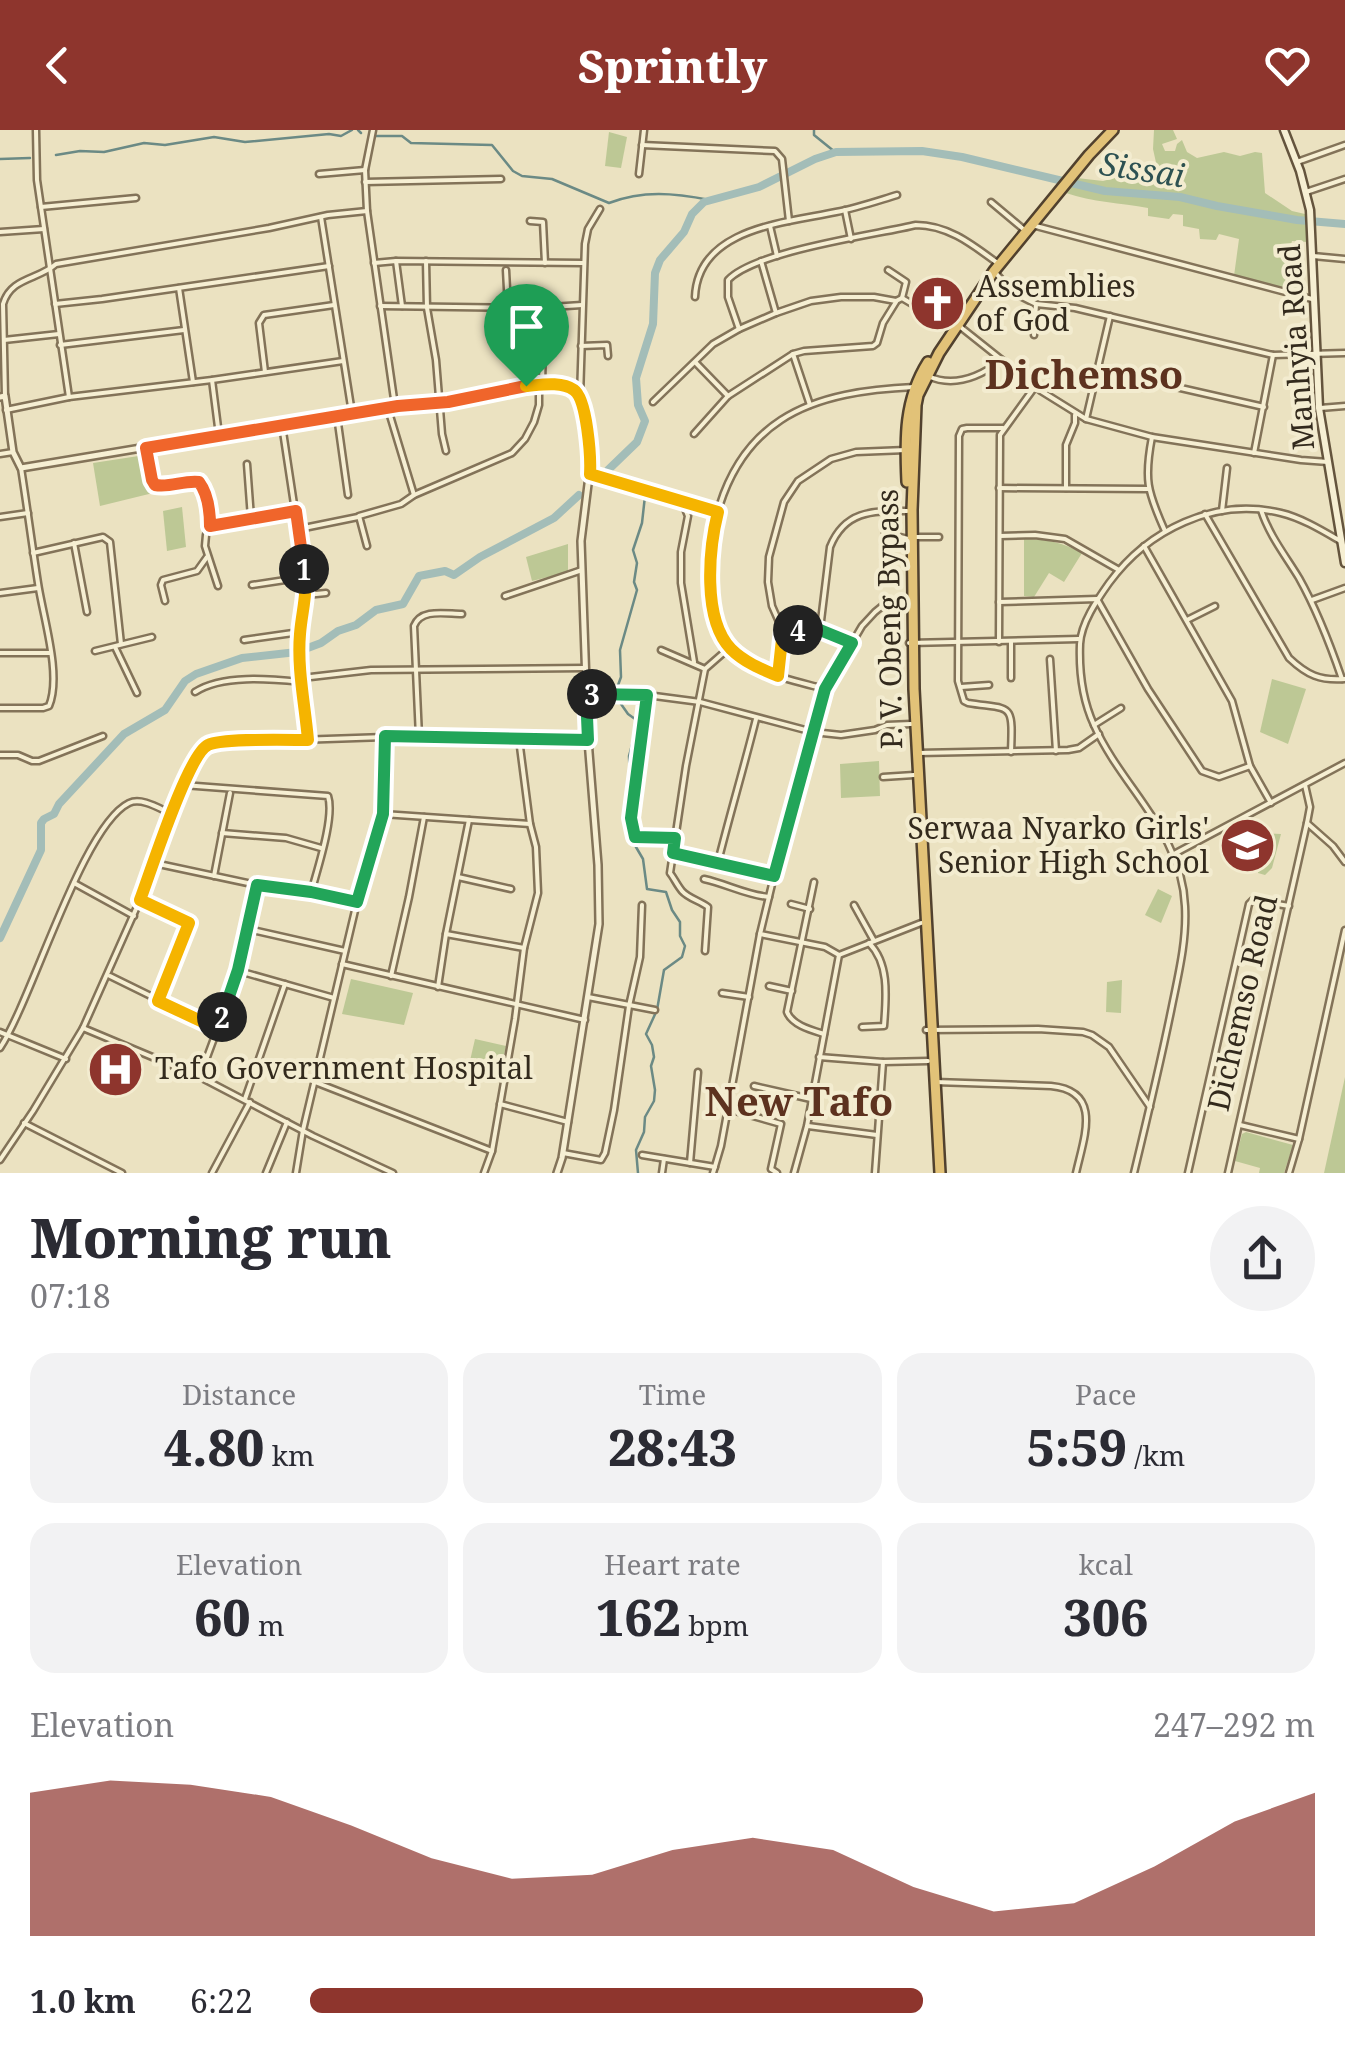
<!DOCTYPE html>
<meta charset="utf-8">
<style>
body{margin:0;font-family:"Noto Serif",serif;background:#f2f2f3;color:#2b2b33;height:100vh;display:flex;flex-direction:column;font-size:38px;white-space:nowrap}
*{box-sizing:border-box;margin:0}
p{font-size:32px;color:#7c7c81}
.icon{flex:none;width:55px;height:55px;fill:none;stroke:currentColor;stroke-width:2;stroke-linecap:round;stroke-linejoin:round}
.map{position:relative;height:1043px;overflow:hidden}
.drawer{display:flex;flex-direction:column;background:#fff;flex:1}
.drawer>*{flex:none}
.pin{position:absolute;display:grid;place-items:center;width:85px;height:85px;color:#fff;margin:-102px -42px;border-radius:50% 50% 50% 0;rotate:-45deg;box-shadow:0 0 10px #0007}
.pin .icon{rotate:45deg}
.km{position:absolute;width:50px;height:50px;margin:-25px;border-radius:50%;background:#222;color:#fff;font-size:28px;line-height:50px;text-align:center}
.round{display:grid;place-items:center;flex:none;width:105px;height:105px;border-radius:52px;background:#f2f2f3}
.overview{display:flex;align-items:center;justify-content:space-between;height:170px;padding:0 30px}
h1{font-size:55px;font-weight:800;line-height:75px}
.metrics{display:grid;grid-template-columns:repeat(3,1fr);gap:15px;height:170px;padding:10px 30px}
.metrics div{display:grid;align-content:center;border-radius:25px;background:#f2f2f3;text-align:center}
.metrics b{font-size:50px;font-weight:800}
.metrics small{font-size:28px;font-weight:400}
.metrics p{font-size:28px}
.chart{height:280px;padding:20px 30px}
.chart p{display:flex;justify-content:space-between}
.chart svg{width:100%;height:180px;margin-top:10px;fill:#8e352d;opacity:.7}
ul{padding:0 30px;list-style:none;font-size:32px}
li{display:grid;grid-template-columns:160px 120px 1fr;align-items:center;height:75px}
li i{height:25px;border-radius:12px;background:#8e352d}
header{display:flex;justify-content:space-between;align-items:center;height:130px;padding:0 30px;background:#8e352d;color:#fff;font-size:45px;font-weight:800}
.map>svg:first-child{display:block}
</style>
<header><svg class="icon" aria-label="back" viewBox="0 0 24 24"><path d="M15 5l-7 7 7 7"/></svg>Sprintly<svg class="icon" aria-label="heart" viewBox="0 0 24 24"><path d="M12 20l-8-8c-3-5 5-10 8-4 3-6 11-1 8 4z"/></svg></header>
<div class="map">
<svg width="1345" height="1043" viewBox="0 0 1345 1043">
<rect width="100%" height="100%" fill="#ebe2c1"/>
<g fill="#bdc895">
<path d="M1154 0H1173L1177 9 1162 14 1165 21H1175L1177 14 1182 10 1187 22 1197 28 1224 22 1240 26 1255 22 1262 23 1265 63 1292 81 1305 84 1307 112 1292 111 1284 137V148L1304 152 1303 161 1278 158 1234 146 1239 109 1219 104 1216 110 1200 109 1199 99 1183 96V85L1173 84 1169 89 1148 86V78C1121 73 1092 72 1066 63L1077 48 1103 51 1157 37 1153 19Z"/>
<polygon points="609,2 627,7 621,38 605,36"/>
<polygon points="145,325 153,363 100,376 93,333"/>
<polygon points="182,377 186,417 167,421 163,381"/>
<path d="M1024 409C1046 409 1062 412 1082 423L1064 452 1049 443 1034 467 1024 466Z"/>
<polygon points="568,414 568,442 532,451 526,427"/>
<polygon points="1272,549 1306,559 1288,614 1260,602"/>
<polygon points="879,631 880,666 841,668 840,634"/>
<polygon points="1260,703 1281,704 1272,738 1265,745 1258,743 1258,740 1255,739 1253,743 1249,737 1255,706"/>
<polygon points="1158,759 1172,766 1161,793 1145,785"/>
<polygon points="351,849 413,863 404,895 342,884"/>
<polygon points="1122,850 1121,883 1106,882 1107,852"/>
<polygon points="475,909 506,916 500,942 469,935"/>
<polygon points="1345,947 1345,1043 1324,1043"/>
<polygon points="1246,1002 1293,1015 1284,1043 1259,1043 1260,1038 1235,1031 1242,1004"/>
</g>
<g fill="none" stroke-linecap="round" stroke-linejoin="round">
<g stroke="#6b8a85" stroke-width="2.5">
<polyline points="358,0 361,3"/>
<polyline points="814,0 814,5 835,22"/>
<path d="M375 6H402L411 13 492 15 513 41 522 46 552 49 609 73C643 60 674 63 710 70"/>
<polyline points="56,25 80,21 104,22 144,13 165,15 214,7 245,12 329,4 341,6 352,0"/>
<polyline points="0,29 30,28"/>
<polyline points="638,1043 636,1020 644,1002 645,987 654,971 655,960 651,936 654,927 652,915 646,904 657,880 664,840 682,827 685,816 680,806 680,792 672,780 666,762 647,759 643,729 626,700 625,690 630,655 629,626 637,596 635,589 628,584 621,574 617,558 621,547 620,520 637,460 634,452 637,433 633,420 642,393 645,366"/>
</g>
<g stroke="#a3bdb8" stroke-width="8">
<polyline points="608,340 637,312 645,291 638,275 636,248 653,194 655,143 660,130 684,102 692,84 704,72 759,57 815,29 836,22 922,21 962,27 1105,61 1180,67 1217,76 1297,90 1345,94"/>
<polyline points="0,808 41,720 41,693 44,689 54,684 59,674 124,604 165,580 185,551 196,544 242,528 297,522 321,513 338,501 356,495 376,480 403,474 419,446 445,441 454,445 480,427 554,388 579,365"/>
</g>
<defs>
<g id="minor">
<polyline points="36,0 37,50 69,267"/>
<polyline points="373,0 365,40 367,81 395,276"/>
<polyline points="642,15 775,21 782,29 789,91"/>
<polyline points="1297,32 1345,15"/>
<polyline points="319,44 365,40"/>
<polyline points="639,44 644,0"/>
<polyline points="365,52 501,49"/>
<polyline points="1306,62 1345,49"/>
<polyline points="991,72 1022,98"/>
<polyline points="41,77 136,68"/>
<polyline points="845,80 851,109"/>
<polyline points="321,87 352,283"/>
<polyline points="530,91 543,92 545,133"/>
<polyline points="1032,95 1312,169"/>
<polyline points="770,96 777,126"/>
<polyline points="0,102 44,99"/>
<polyline points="1313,126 1345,129"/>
<polyline points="396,131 402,176"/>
<polyline points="426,131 427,178 436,230 442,304 446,321"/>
<polyline points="761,131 776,183"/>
<polyline points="374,133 396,131 583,133"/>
<polyline points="506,140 508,178"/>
<polyline points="888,140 906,152 902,168"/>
<polyline points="994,141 1012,162 1036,174 1075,178 1273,225 1345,223"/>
<polyline points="179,158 193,252"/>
<path d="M695 167C698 98 784 93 836 82 857 78 877 71 897 65"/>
<polyline points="55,174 102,169 329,136"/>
<polyline points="380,176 535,178 582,175"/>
<polyline points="958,195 1041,261 1086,289 1152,307 1301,330 1328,332"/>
<path d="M739 199 728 167V150C755 121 874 105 916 95 949 95 974 116 1000 135"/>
<polyline points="1034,205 1036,174"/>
<polyline points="4,210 59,204"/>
<polyline points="60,215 184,200"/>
<polyline points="581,216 607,215 608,226"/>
<polyline points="793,224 810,275"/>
<polyline points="696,233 728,266"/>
<polyline points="1097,239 1264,277"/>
<polyline points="265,242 259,193 264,185 334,175"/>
<path d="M928 246C954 258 981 246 1002 230"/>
<polyline points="212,250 219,305"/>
<polyline points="542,255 543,212"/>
<path d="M5 266 3 174C11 147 38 150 56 134L269 98 328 85 367 81"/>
<polyline points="580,267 585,114 588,99 600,79"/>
<polyline points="653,272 713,214 739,199 776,183 811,171 841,167 874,167 896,171 902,168 951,197"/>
<polyline points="1320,278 1345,276"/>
<polyline points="388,279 414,365"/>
<polyline points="6,280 69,267 212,250 343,231"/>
<polyline points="337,286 348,365"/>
<polyline points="1086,289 1110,186"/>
<polyline points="282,295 305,447 306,475 300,502 300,530 308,610"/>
<path d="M1003 298H967L962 299 959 306 958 551 964 571 968 573C1012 580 1013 571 1011 622"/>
<polyline points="694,304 728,266 793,224 804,221 873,216 877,213 883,193 896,172"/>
<path d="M1152 307C1144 349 1147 361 1165 401"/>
<path d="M145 317 152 350 155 355C171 358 190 346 203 356L210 391 206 405 205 416 218 456"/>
<polyline points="1254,323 1273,225"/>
<polyline points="0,324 13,322"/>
<polyline points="247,334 251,388"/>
<polyline points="590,344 718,382"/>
<polyline points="999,358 1148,359"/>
<polyline points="1066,358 1066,315 1075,293 1075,285"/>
<polyline points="682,371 688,386 681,422 681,453 694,532"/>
<path d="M1261 380C1269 405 1285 425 1299 448 1317 480 1330 514 1342 549"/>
<polyline points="1222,381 1227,338"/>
<path d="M1205 384 1289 528C1307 545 1320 551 1345 549"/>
<polyline points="0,387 28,383"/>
<polyline points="212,395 296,381"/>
<polyline points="299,399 358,387"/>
<polyline points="885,403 908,409"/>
<polyline points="1000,406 1035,405 1065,409 1119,440"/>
<polyline points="912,407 939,407"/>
<polyline points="74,413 87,482"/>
<polyline points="367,416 359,386 401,374 414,365 512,323 525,309 534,292 539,275 539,255"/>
<polyline points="1144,416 1232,571 1250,636 1271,673"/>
<polyline points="33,423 103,407 110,412 121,514"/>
<polyline points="252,455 305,447"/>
<polyline points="0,463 38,458"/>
<polyline points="306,465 326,463"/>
<polyline points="505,466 582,440"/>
<polyline points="1312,470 1345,458"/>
<polyline points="165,471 161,455 163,450 197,441 207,427"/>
<polyline points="999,472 1097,469 1148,559 1202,641 1219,647 1250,636"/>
<polyline points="1187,490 1215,476"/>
<path d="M820 499 830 417C845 380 873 381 907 381"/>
<polyline points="783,501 820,499 851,512"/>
<polyline points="244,510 300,502"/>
<polyline points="999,512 1000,305 1034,258"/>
<polyline points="1011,512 1011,548"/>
<polyline points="909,513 1079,509"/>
<polyline points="115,517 137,563"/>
<polyline points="661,520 705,539"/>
<polyline points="95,521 152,507"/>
<polyline points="0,523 50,523"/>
<polyline points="1050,529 1056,621"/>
<polyline points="778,547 783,501 772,476 768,452 769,427 784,372 798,351 831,329 856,322 906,320"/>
<polyline points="302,548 371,540 585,538"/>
<polyline points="961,557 989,555"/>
<path d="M825 559C793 550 751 544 728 516 721 507 717 492 714 481 700 414 721 329 781 290 819 265 870 259 914 257"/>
<path d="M195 562C222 544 271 549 302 552"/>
<polyline points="586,563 647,565 700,572 813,602 841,605 875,600 887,595 911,594"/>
<path d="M647 565C642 597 624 680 635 707L675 708"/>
<path d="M0 578H43L49 576C62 545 43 487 38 453 32 415 27 376 21 338"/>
<path d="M756 589C744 637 730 684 718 732L774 746"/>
<polyline points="1094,595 1121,578"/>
<path d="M419 607 414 496C421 478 446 484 462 484"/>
<polyline points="918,623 1068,620 1079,618 1099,604"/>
<polyline points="0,625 18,625 32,631 39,631 103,606"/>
<polyline points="883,647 914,645"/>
<path d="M183 655 328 666C335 687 317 740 311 763"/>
<polyline points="383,684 530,694"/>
<polyline points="1307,693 1333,716 1345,732"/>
<polyline points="222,703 286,708 321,718"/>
<polyline points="673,723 717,732"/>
<polyline points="1174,724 1345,633"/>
<polyline points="154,733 257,755 356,772"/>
<polyline points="214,746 230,663"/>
<polyline points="458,747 511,759"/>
<path d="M704 749C727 754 746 765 769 767"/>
<path d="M814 752 787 882C792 895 811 900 824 904"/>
<polyline points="74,753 134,786"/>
<polyline points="140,770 189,793 158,871"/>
<polyline points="791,774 810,779"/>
<polyline points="854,775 874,811"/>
<polyline points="248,799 345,821"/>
<polyline points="446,804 524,818"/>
<polyline points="760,804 825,817 839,825"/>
<path d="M705 821 708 777C700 771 688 768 682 761 677 755 674 748 670 743L686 636 705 539 729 518"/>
<polyline points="342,834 585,890"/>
<polyline points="239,841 334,868"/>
<polyline points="110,846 218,899"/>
<polyline points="391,846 409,767 424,687"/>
<polyline points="769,856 792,861"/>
<polyline points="438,857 446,804 469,690"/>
<polyline points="722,863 749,867"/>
<polyline points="588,867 655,880"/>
<path d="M862 897 884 896C886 868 890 834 869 813"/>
<polyline points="83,898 200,947 313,1006 393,1043"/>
<polyline points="926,900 1038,899 1083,902 1092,905 1109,917 1150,977"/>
<polyline points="0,902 66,929"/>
<path d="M0 918C33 868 82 696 129 673 142 667 160 679 172 684"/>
<polyline points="819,927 883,932 928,931"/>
<polyline points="200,946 239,841 257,755"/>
<polyline points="315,952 492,1021"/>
<path d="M935 952 1051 956C1103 961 1084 1007 1076 1043"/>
<polyline points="754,956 811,969"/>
<polyline points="245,969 285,854"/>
<polyline points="500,974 568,992"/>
<polyline points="728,979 781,994 771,1039 777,1043"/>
<polyline points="24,993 122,1043"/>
<polyline points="1240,995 1299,1009"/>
<polyline points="808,996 877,1005"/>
<polyline points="563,1023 601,1030 605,1023 614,980 629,876 640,827 642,775"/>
<polyline points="642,1025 715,1037"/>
<polyline points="0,1030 33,981 83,898 140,770 183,655 199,620 213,613 385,607 588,610"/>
<polyline points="690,1033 698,942"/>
<polyline points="212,1043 250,972"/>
<polyline points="266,1043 287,992"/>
<polyline points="296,1043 303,1000 357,772 383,684 385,609"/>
<polyline points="484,1043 492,1021 515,889 524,818 538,763 536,717 530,694 519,609"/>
<polyline points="662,1043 664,1029"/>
<polyline points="713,1043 721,1016 760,804 774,746 825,559 862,496 875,482 886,473 908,470"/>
<polyline points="794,1043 807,996 839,825 921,793"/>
<polyline points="875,1043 883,932"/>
<path d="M1134 1043C1147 989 1160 935 1171 881 1178 846 1187 811 1185 776 1182 702 1122 658 1094 595 1083 571 1079 541 1080 514 1081 493 1097 470 1109 453 1148 400 1214 367 1281 383 1302 388 1323 401 1342 412"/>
<polyline points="1188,1043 1249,774 1253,770 1289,776"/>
<polyline points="1228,1043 1307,693 1310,677 1305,655"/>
<polyline points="1289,1043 1299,1009 1345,800"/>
</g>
<path id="tertiary" d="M0 267 5 266 13 322 21 338 399 275C417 274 435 274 453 272 484 267 558 237 580 267L591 330 581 411 588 610 598 735 599 794 562 1028 557 1043"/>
<polyline id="secondary" points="1284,0 1300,41 1310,80 1319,278 1345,433"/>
<g id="trunk">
<path d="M907 352C905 309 904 270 928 232"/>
<polyline points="940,1043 914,559 912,380 916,275 918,265 939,223 994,141 1089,25 1113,0"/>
</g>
</defs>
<use href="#minor" stroke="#837359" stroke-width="9"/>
<use href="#tertiary" stroke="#837359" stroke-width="10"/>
<use href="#secondary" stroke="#64543d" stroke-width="11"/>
<use href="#trunk" stroke="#51412e" stroke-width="14"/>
<use href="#minor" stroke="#f6efd3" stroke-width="4"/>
<use href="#tertiary" stroke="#f6efd3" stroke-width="5"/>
<use href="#secondary" stroke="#f6efd3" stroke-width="6"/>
<use href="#trunk" stroke="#e2c278" stroke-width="9"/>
</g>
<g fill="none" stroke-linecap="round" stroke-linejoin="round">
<defs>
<path id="split-1" d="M304 439 296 381 210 396C210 381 208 364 199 352 184 350 170 358 155 355L152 350 146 318 398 276 448 272 526 256"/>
<path id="split-2" d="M222 887 218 899 158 871 189 793 140 770C150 744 188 624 208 615 222 608 288 610 308 610 305 575 297 539 300 504 302 479 308 465 304 439"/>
<polyline id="split-3" points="222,887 238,840 257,755 311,762 357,772 383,684 385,606 588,610 586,564 592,564"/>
<polyline id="split-4" points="592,564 647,565 631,688 635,707 675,708 673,723 774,746 825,559 852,513 820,500 798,500"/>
<path id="split-5" d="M526 256C540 255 561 251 574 260 587 269 591 327 590 344L718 382C709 418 702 489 731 519 744 532 761 539 778 546L783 500H798"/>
</defs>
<use href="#split-1" stroke="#fff" stroke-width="20"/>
<use href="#split-2" stroke="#fff" stroke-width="20"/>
<use href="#split-3" stroke="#fff" stroke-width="20"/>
<use href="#split-4" stroke="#fff" stroke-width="20"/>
<use href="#split-5" stroke="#fff" stroke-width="20"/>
<use href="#split-1" stroke="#f0652b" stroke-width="12"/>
<use href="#split-2" stroke="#f5b400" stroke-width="12"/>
<use href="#split-3" stroke="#22a559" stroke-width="12"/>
<use href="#split-4" stroke="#22a559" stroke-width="12"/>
<use href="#split-5" stroke="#f5b400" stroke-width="12"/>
</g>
<defs>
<symbol id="church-disc" viewBox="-11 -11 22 22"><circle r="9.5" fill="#8e352d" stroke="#f3ecd0"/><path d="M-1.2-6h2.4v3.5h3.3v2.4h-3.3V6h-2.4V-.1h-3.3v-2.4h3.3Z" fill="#fff"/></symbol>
<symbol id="school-disc" viewBox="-11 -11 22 22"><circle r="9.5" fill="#8e352d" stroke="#f3ecd0"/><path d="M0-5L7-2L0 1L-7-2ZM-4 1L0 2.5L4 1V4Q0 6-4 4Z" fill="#fff"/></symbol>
<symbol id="hospital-disc" viewBox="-11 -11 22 22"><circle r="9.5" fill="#8e352d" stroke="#f3ecd0"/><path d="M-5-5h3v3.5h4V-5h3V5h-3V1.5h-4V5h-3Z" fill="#fff"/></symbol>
</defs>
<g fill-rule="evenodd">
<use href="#church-disc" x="906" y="142" width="63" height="63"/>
<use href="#school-disc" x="1216" y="684" width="63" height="63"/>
<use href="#hospital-disc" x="84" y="908" width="63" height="63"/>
</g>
<g text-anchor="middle" stroke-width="8" stroke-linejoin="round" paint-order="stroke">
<g font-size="30" fill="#332a1d" stroke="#f3ecd0" text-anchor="start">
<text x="976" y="167">Assemblies<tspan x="976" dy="34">of God</tspan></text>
<text x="1209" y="709" text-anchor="end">Serwaa Nyarko Girls'<tspan x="1209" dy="34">Senior High School</tspan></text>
<text x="155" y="949">Tafo Government Hospital</text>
</g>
<g font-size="30" fill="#332a1d" stroke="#f3ecd0">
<text transform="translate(1297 217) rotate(-94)" y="10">Manhyia Road</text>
<text transform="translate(890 489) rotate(-91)" y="10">P. V. Obeng Bypass</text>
<text transform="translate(1243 873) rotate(-77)" y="10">Dichemso Road</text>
</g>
<g font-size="32" font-style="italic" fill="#2d5152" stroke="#f3ecd0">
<text transform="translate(1142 40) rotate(9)" y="11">Sissai</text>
</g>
<g font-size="40" font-weight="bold" fill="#5d321f" stroke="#f3ecd0">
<text x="1084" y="259">Dichemso</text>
<text x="799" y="986">New Tafo</text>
</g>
</g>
</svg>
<div class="pin" style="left:526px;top:256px;background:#1e9e55"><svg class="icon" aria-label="arrive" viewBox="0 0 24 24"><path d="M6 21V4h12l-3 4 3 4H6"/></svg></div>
<b class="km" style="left:304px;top:439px">1</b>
<b class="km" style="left:222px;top:887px">2</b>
<b class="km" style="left:592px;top:564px">3</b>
<b class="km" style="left:798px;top:500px">4</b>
</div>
<section class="drawer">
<div class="overview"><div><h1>Morning run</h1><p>07:18</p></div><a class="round"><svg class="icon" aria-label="share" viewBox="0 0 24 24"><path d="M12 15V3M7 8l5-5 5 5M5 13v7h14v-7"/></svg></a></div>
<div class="metrics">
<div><p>Distance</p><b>4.80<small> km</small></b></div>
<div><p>Time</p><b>28:43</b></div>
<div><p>Pace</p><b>5:59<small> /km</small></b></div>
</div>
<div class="metrics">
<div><p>Elevation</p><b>60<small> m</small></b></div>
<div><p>Heart rate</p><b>162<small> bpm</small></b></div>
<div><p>kcal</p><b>306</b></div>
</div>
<div class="chart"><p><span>Elevation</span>247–292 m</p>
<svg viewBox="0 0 160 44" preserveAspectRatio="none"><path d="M0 44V9L10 6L20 7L30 10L40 17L50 25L60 30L70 29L80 23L90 20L100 23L110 32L120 38L130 36L140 27L150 16L160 9V44z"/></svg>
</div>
<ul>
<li><b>1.0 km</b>6:22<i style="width:61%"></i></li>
</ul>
</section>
